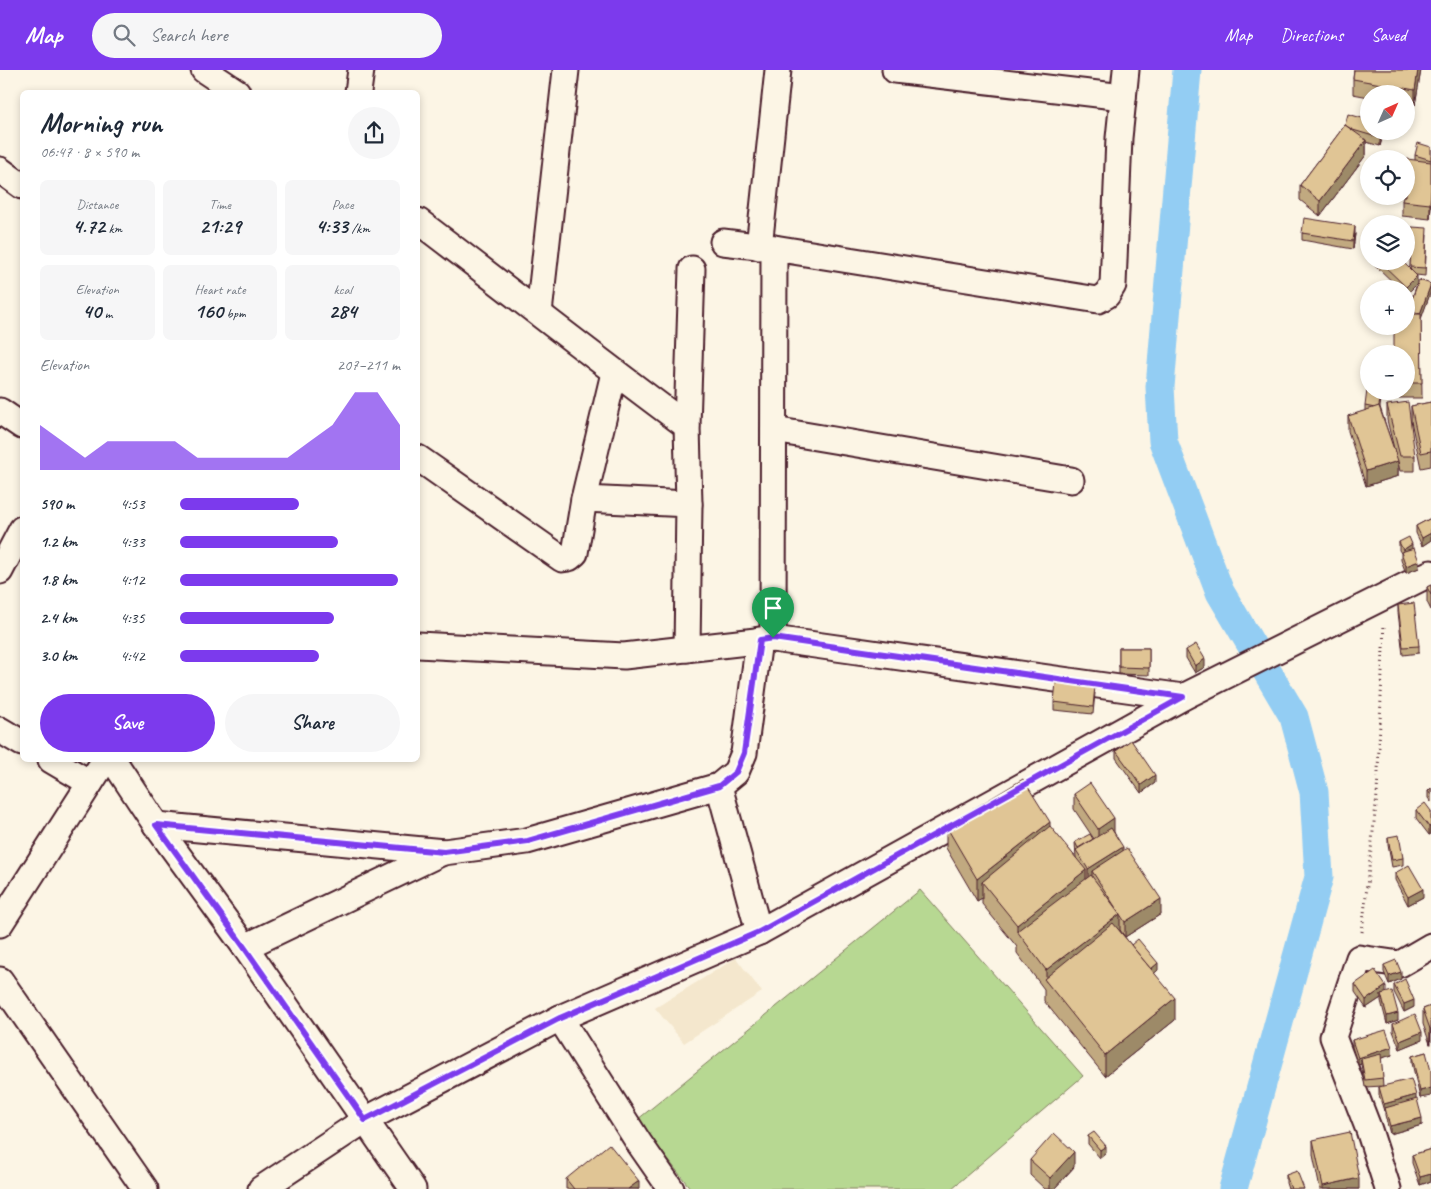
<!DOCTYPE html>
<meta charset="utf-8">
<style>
body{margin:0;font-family:Caveat,sans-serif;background:#f6f6f7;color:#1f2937;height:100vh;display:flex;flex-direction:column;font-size:19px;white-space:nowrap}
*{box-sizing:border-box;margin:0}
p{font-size:16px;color:#747a83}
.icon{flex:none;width:28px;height:28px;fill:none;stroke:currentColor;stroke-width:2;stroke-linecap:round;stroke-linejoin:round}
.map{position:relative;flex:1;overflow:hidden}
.side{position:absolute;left:20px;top:20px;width:400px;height:672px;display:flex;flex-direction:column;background:#fff;border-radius:8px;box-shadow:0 2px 8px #0003}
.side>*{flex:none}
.needle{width:32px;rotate:45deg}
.tools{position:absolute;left:1360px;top:15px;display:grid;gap:10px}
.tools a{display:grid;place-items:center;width:55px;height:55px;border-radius:50%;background:#fff;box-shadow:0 2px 8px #0003;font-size:25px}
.pin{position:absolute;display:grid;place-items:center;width:42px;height:42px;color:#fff;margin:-51px -21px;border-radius:50% 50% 50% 0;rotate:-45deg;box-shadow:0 0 5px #0007}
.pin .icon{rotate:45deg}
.round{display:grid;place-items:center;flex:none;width:52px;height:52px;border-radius:26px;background:#f6f6f7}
.summary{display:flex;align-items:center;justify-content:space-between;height:85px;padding:0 20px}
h1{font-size:28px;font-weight:800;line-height:38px}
.figures{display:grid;grid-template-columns:repeat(3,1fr);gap:8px;height:85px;padding:5px 20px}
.figures div{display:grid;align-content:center;border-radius:8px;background:#f6f6f7;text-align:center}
.figures b{font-size:21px;font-weight:800}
.figures small{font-size:14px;font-weight:400}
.figures p{font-size:14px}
.chart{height:140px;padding:10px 20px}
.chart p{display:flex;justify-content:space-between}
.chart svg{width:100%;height:90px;margin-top:5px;fill:#7c3aed;opacity:.7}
.primary-button{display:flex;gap:10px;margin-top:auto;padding:10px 20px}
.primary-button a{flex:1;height:58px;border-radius:30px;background:#7c3aed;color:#fff;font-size:20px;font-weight:800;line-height:58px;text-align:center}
.primary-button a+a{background:#f6f6f7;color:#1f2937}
ul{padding:0 20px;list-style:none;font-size:16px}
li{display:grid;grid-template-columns:80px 60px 1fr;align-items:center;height:38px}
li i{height:12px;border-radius:6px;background:#7c3aed}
header{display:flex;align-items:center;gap:30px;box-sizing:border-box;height:70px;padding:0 25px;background:#7c3aed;color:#fff}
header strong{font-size:24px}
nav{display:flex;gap:28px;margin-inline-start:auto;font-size:18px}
.search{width:350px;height:45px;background:#f6f6f7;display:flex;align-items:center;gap:12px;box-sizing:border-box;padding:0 18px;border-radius:28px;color:#747a83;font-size:19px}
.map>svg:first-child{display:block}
</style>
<header>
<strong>Map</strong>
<div class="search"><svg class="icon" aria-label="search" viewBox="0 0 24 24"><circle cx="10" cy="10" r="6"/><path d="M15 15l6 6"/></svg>Search here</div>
<nav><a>Map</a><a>Directions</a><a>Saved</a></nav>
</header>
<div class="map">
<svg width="1431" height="1119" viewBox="0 0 1431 1119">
<rect width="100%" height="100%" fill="#fcf5e5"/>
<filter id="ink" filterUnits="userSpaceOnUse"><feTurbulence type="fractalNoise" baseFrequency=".02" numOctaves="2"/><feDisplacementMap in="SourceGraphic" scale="10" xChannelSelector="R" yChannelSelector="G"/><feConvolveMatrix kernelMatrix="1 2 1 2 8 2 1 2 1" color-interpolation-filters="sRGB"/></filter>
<g filter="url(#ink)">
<polygon fill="#f4e7cd" points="736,888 762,922 684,973 655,938"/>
<polygon fill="#b7d892" stroke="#807c5e" points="920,820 1083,1006 951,1119 691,1119 637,1050"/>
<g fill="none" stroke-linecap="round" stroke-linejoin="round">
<polyline stroke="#93cdf3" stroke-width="29" points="1187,0 1160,317 1163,371 1220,522 1294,647 1314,722 1319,807 1233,1119"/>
<defs>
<g id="street">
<polyline points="204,0 237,22"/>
<polyline points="895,0 1123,27"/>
<polyline points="358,22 361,0"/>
<polyline points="0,100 22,116"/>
<path d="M418 151C508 219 596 289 687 356"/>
<polyline points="723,172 774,178 1098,230 1107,225 1113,215 1119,68 1126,0"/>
<polyline points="759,177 778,0"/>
<polyline points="539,243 566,0"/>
<polyline points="0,341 22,356"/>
<polyline points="774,360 1071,410"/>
<polyline points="418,388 562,489 569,488 575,483 584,429 614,303"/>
<polyline points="584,429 689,434"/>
<polyline points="0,501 22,459"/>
<polyline points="773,569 774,178"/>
<polyline points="418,575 624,586 773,569 1183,627"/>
<polyline points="687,579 689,434 687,356 692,199"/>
<polyline points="0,660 22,673"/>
<polyline points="51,690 90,713"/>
<polyline points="113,690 156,755 245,877 413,1119"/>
<polyline points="719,716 759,862"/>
<polyline points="156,755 444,782 527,771 719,716 736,702 744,683 759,570"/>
<polyline points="0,854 105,690"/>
<polyline points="245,877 443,782"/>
<polyline points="0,910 145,1119"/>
<polyline points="560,948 639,1073 671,1119"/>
<polyline points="261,1119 365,1050 560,948 759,862 1183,627 1431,503"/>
<polyline points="1388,1119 1369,1060 1333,967 1359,888 1400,894 1431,876"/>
</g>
</defs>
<use href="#street" stroke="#4a1f2b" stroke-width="29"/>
<polyline stroke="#4a1f2b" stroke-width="3" stroke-dasharray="1 4" stroke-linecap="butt" points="1362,862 1377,725 1384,554"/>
<use href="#street" stroke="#fcf5e5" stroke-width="25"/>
</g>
<g fill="#c1a980" stroke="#4a1f2b">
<polygon points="1354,0 1421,0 1415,35 1406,34 1406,24 1369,24 1369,27 1353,24 1353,9"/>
<polygon points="1345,55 1384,61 1380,76 1366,72 1366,85 1320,146 1300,130 1300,115"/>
<polygon points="1431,77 1431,135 1430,149 1402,146 1402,131 1415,90 1415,85"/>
<polygon points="1412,157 1427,165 1425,206 1416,205 1417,214 1431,221 1421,248 1422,328 1394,328 1394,321 1406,321 1406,284 1408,240 1417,214 1406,225 1406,219 1400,219 1375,195 1375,191 1402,191 1410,199"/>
<polygon points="1302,163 1355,164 1353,179 1302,170"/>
<polygon points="1381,329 1380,337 1396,387 1387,350 1387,335 1415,386 1415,401 1400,401 1398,392 1398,406 1366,416 1348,361 1348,346 1365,341 1365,336"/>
<polygon points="1431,332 1431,396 1421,398 1411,351 1411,336"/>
<polygon points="1431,448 1431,470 1422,476 1416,463 1416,456"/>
<polygon points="1399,472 1412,478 1419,498 1406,503 1401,490 1401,483 1399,480"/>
<polygon points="1431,515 1431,540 1427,532 1427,517"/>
<polygon points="1398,535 1419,576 1419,583 1403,585 1398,542"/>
<polygon points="1119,578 1149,578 1149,605 1119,604"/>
<polygon points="1186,580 1205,597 1195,603 1186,588"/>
<polygon points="1095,623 1093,644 1054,640 1054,632"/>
<polygon points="1116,681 1155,713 1141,723 1116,688"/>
<polygon points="1431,718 1431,732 1428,728 1428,721"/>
<polygon points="1074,724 1114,762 1123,781 1161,844 1125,867 1120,860 1120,861 1131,875 1158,900 1154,903 1175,950 1105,1006 1044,931 1044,919 1017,883 1017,877 982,834 982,828 977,831 946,778 946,756 1050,757 1076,788 1075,772 1094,769 1074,739"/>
<polygon points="1416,740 1431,741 1431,764 1429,765 1416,748"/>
<polygon points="1388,767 1403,788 1403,795 1392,797 1388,775"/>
<polygon points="1395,803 1423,827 1408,835 1395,810"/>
<polygon points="1384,895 1401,909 1389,914 1384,902"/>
<polygon points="1355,914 1386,922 1398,950 1387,954 1381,931 1381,928 1366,938 1355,922"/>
<polygon points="1394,915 1414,937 1404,942 1394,922"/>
<polygon points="1431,936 1430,974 1423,954 1423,939"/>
<polygon points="1393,954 1422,970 1400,979 1393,961"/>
<polygon points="1352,970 1392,985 1381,988 1383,1016 1365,1017 1361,994 1358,995 1352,977"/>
<polygon points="1426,982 1420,1028 1412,993 1412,986"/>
<polygon points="1379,1017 1416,1030 1422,1055 1390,1064 1385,1045 1385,1041 1384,1041 1379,1025"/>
<polygon points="1088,1066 1106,1083 1100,1088 1088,1074"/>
<polygon points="1313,1070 1359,1119 1320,1119 1313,1085"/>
<polygon points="1431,1079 1431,1111 1420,1115 1412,1093 1412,1085"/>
<polygon points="1030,1090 1074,1097 1054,1119 1045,1119 1030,1105"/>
<polygon points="1286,1105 1304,1119 1288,1119 1286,1113"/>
<polygon points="566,1109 639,1119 566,1119"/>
</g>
<g fill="#9d8a68" stroke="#4a1f2b">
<polygon points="1418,0 1421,0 1415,35 1415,20"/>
<polygon points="1382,61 1384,61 1380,76 1380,68"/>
<polygon points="1366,70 1366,85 1320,146 1320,131"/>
<polygon points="1431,120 1431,135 1430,149 1430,134"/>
<polygon points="1355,156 1355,164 1353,179 1353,171"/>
<polygon points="1417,206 1417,214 1406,225 1406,217"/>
<polygon points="1431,214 1431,221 1420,252 1420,244"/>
<polygon points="1398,391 1398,406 1366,416 1366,401"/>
<polygon points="1431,463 1431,470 1422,476 1422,468"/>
<polygon points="1412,474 1412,482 1403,487 1403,480"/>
<polygon points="1419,491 1419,498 1406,503 1406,496"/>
<polygon points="1205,589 1205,597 1195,603 1195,596"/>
<polygon points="1155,705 1155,713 1141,723 1141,715"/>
<polygon points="1114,748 1114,763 1098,774 1098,759"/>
<polygon points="1050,752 1050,774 982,812 982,828 977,831 977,809"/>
<polygon points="1431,756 1431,764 1429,765 1429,757"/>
<polygon points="1123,777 1123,792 1092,801 1092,812 1088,814 1088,799"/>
<polygon points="1086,800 1086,822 1017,862 1017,855"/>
<polygon points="1423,819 1423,827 1408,835 1408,827"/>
<polygon points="1161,829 1161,844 1125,867 1125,852"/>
<polygon points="1120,844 1120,866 1046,912 1046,900"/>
<polygon points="1158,893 1158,900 1147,910 1147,902"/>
<polygon points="1401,902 1401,909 1389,914 1389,906"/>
<polygon points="1386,916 1386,924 1381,924 1381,928 1366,938 1366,930"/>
<polygon points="1175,928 1175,950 1105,1006 1105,985"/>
<polygon points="1414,930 1414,937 1404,942 1404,934"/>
<polygon points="1398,943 1398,950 1387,954 1387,946"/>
<rect x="1430" y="959" width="1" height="15"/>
<polygon points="1422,962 1422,970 1400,979 1400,971"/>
<polygon points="1392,977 1392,985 1362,994 1361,989 1361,994 1358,995 1358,988"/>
<polygon points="1431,1018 1431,1026 1420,1028 1420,1021"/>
<polygon points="1416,1025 1416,1033 1385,1038 1385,1041 1384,1041 1384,1034"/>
<polygon points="1422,1048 1422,1055 1390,1064 1390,1056"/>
<polygon points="1106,1076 1106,1083 1100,1088 1100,1080"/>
<polygon points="1074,1082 1074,1097 1054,1119 1050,1119 1050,1108"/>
<polygon points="1431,1104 1431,1111 1420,1115 1420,1107"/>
<polygon points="1359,1108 1359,1119 1323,1119 1323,1116"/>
<polygon points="639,1111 639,1119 628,1119"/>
</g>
<g fill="#e0c595" stroke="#4a1f2b">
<polygon points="1354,0 1418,0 1415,20 1353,9"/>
<polygon points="1348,44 1369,50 1369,61 1382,61 1380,68 1353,60 1345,55"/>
<polygon points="1345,55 1366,70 1320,131 1300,115"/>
<polygon points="1418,73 1431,77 1431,90 1415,85"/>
<polygon points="1407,89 1431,92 1431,120 1430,134 1402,131 1403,126 1406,126"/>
<polygon points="1304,148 1355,156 1353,171 1302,163"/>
<polygon points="1412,157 1427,158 1425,198 1410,197"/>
<polygon points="1379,191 1402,191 1417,206 1406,217"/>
<polygon points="1419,210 1431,214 1420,244 1408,240"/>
<polygon points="1406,244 1421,244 1422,313 1406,313 1406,284 1394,284 1394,256 1406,256"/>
<polygon points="1367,320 1369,320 1369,321 1381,321 1379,336 1375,338 1365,336"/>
<polygon points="1408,332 1415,386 1400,386 1387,335"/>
<polygon points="1431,332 1431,381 1421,383 1411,336"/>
<polygon points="1379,336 1398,391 1366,401 1348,346"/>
<polygon points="1431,448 1431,463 1422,468 1416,456"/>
<polygon points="1409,467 1412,474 1403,480 1399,472"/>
<polygon points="1414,478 1419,491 1406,496 1401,482"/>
<polygon points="1431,515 1431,525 1427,517"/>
<polygon points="1414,533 1419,576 1403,577 1398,535"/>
<polygon points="1196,574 1205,589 1195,596 1186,580"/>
<polygon points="1119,578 1149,578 1149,598 1119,597"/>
<polygon points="1056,612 1095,616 1093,637 1054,632"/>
<polygon points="1131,670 1155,705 1141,715 1116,681"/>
<polygon points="1023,709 1050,752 977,809 946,756"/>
<polygon points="1090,713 1114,748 1098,759 1074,724"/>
<polygon points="1431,718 1431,725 1428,721"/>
<polygon points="1425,733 1431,741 1431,756 1429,757 1416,740"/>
<polygon points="1050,756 1086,800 1017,855 982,812"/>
<polygon points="1111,758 1123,777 1088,799 1076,780"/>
<polygon points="1090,764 1093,769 1078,778 1075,772"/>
<polygon points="1399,765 1403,788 1392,790 1388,767"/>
<polygon points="1127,778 1161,829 1125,852 1092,801"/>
<polygon points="1409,795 1423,819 1408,827 1395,803"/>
<polygon points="1091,805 1120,844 1046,900 1017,861"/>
<polygon points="1113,853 1175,928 1105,985 1044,909"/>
<polygon points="1138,869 1158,893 1151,899 1131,875"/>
<polygon points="1396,890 1401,902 1389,906 1384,895"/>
<polygon points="1375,900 1386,916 1366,930 1355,914"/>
<polygon points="1405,909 1414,930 1404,934 1394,915"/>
<polygon points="1392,921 1398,943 1387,946 1381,924"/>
<polygon points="1431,936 1431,959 1430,959 1423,939"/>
<polygon points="1415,944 1422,962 1400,971 1393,954"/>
<polygon points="1386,960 1392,977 1358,988 1352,970"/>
<polygon points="1426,982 1431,1001 1431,1018 1420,1021 1412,986"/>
<polygon points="1381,984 1383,1008 1365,1010 1361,989"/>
<polygon points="1411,1009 1416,1025 1384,1034 1379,1017"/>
<polygon points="1417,1029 1422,1048 1390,1056 1385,1038"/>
<polygon points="1094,1062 1106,1076 1100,1080 1088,1066"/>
<polygon points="1350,1062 1359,1108 1323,1116 1313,1070"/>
<polygon points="1054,1063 1074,1082 1050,1108 1030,1090"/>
<polygon points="609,1074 639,1111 628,1119 574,1119 566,1109"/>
<polygon points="1431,1079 1431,1104 1420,1107 1412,1085"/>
<polygon points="1297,1101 1304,1119 1291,1119 1286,1105"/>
</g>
</g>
<g fill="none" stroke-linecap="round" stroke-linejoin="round" filter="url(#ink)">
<defs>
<polygon id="route" points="773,568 1183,627 759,862 560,948 365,1050 244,877 156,755 444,782 528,771 719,716 736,702 744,683 760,570"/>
</defs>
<use href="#route" stroke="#fff" stroke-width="10"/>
<use href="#route" stroke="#7c3aed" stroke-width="6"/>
</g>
</svg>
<div class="tools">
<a><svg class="needle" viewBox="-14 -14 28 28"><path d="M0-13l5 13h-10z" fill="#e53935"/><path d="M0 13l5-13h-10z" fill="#747a83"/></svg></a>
<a><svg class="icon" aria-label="locate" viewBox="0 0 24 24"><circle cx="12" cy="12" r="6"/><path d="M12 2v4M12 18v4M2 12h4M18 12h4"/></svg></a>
<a><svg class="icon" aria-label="layers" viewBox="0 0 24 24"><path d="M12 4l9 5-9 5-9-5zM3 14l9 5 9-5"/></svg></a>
<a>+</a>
<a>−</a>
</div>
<div class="pin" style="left:773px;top:568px;background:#1e9e55"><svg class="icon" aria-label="arrive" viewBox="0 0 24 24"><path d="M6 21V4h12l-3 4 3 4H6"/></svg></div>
<section class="side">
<div class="summary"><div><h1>Morning run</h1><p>06:47 · 8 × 590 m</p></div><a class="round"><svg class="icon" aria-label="share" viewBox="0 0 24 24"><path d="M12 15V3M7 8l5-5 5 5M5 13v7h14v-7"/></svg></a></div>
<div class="figures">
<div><p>Distance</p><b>4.72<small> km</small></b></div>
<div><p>Time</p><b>21:29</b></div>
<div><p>Pace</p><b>4:33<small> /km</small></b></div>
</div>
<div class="figures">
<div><p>Elevation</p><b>40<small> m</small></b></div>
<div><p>Heart rate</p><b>160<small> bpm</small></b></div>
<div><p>kcal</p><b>284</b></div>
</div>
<div class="chart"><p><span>Elevation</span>207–211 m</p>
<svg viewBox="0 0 160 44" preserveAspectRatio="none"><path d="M0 44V22L10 30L20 38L30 30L40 30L50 30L60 30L70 38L80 38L90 38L100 38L110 38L120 30L130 22L140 6L150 6L160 22V44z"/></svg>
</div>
<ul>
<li><b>590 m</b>4:53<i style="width:54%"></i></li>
<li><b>1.2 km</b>4:33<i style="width:72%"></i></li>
<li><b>1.8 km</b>4:12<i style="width:99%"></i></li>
<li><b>2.4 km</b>4:35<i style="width:70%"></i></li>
<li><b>3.0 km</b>4:42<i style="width:63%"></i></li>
</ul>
<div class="primary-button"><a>Save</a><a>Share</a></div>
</section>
</div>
